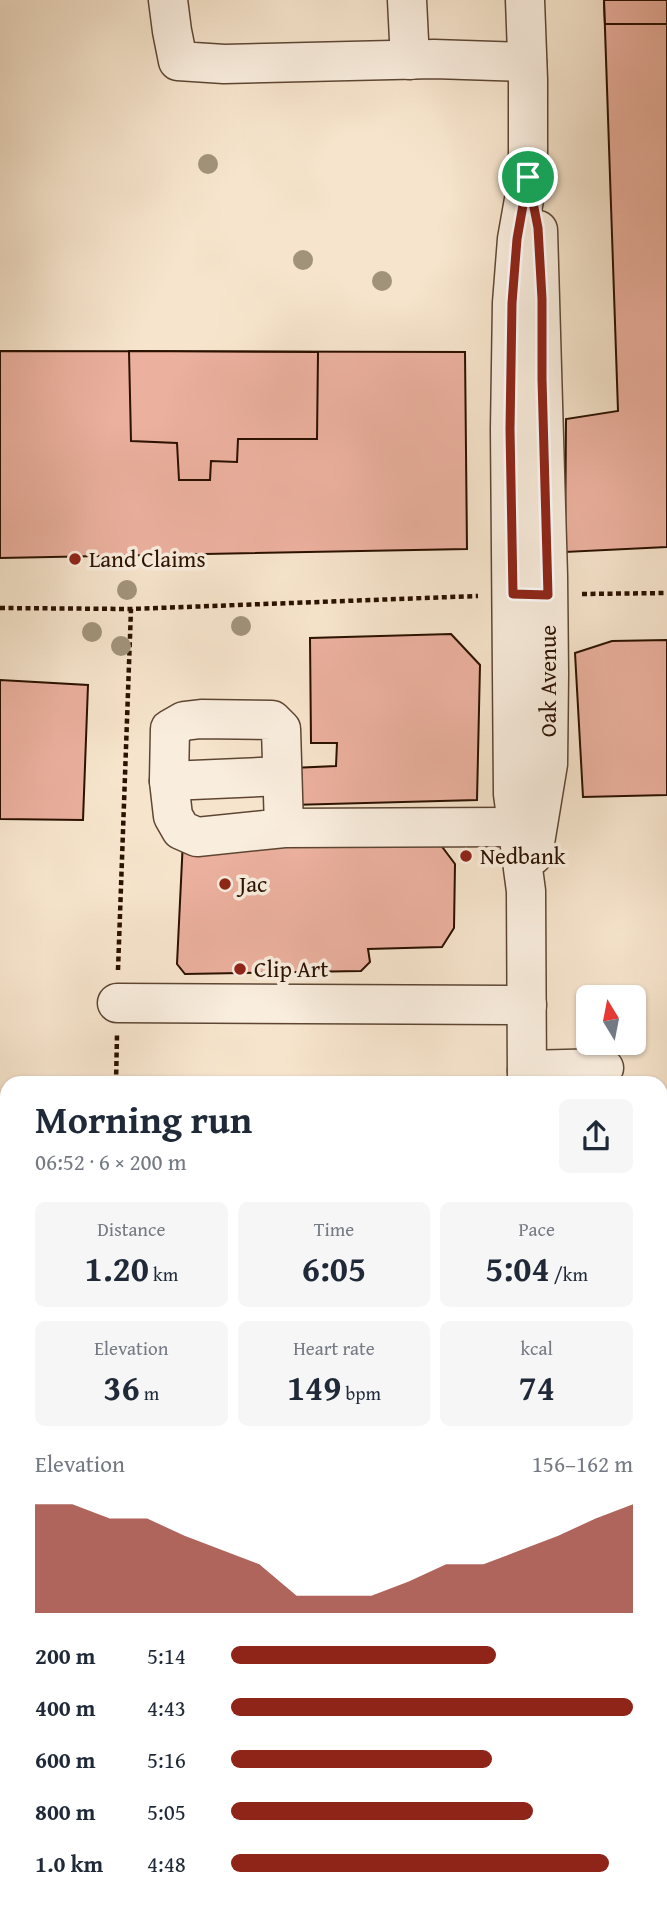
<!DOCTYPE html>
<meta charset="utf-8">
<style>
body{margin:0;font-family:"Gentium Book Plus",serif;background:#f6f6f7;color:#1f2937;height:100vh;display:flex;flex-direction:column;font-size:26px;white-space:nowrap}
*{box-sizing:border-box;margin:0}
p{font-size:23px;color:#747a83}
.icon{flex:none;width:38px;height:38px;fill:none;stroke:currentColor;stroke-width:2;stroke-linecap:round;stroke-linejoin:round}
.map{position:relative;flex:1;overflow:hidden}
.sheet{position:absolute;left:0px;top:1076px;width:668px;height:831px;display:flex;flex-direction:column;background:#fff;border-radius:21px 21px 0 0;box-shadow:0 2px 5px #0004}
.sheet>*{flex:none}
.needle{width:46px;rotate:350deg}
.tools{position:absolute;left:576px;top:985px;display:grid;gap:14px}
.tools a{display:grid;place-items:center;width:70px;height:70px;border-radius:10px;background:#fff;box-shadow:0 2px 5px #0004;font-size:35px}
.pin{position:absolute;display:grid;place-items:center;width:60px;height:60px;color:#fff;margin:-30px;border:4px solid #fff;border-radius:50%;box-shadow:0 2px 7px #0007}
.round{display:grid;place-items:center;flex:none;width:74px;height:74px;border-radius:10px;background:#f6f6f7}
.head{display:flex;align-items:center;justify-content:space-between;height:119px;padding:0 35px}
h1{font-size:38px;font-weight:800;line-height:52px}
.metrics{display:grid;grid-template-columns:repeat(3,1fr);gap:10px;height:119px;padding:7px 35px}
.metrics div{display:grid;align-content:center;border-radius:10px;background:#f6f6f7;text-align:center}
.metrics b{font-size:35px;font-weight:800}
.metrics small{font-size:19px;font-weight:400}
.metrics p{font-size:19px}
.chart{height:196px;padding:14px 35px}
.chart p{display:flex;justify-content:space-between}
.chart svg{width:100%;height:126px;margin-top:7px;fill:#8f2418;opacity:.7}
ul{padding:0 35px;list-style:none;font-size:23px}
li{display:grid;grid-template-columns:112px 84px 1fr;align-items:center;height:52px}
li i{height:18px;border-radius:9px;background:#8f2418}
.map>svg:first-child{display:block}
</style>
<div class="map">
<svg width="667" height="1906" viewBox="0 0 667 1906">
<rect width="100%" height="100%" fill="#f6e4cc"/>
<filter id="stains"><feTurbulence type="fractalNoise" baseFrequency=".00286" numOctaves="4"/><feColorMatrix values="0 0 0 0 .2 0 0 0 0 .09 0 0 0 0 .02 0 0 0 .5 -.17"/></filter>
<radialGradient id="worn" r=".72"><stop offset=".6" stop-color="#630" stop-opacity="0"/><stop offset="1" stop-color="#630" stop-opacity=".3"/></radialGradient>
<g fill="#ebb09e" stroke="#2b1100" stroke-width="2">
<polygon points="604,0 667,0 667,547 565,552 566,419 618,411"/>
<polygon points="604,0 667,0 667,24 605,24"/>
<polygon points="0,351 465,352 467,549 0,558"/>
<polygon points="129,351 318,352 317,439 238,439 237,462 211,461 210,480 179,480 177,443 131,441"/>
<polygon points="451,634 480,665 477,800 291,805 292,768 336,766 337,743 311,743 310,638"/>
<polygon points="667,640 667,795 583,797 575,653 612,641"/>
<polygon points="0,680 88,685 83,820 0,819"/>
<polygon points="183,840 437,840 455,864 454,928 442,947 368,949 370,962 361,971 185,974 177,964"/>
<polygon points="667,1284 667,1439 662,1434 662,1289"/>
<polygon points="0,1703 7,1704 7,1835 0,1835"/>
</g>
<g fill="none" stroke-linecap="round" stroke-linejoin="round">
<defs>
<g id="minor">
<polyline points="168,0 172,31 178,61 224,64 434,59 527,62"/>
<polyline points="407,0 410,60"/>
<polyline points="525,0 528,80 528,177 517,239 512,303 510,429 513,794 526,891 527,1083"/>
<polyline points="169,781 282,776"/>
<polyline points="284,828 281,729 272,720 201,719 184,721 170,729 169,781 173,816 181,830 197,837 284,828 518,827"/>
<polyline points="533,855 548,764 549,674 548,576 538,230"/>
<polyline points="117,1003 527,1005"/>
<polyline points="527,1070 604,1068"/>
<polyline points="662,1249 667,1249"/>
<polyline points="0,1308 7,1310"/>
<polyline points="662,1525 667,1524"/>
<polyline points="662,1595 667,1595"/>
<polyline points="0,1604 7,1604"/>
<polyline points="0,1893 7,1894"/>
<polyline points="47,1900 85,1902 90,1906"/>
<polyline points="530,1906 530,1900"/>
</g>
</defs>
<use href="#minor" stroke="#5e4633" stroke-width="41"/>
<g stroke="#2b1100" stroke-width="4.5" stroke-dasharray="5 3.5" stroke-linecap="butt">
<polyline points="582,594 667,593"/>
<polyline points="0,608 131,609 478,596"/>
<polyline points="118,970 131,609"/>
<polyline points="116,1083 117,1035"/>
</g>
<use href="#minor" stroke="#f9edde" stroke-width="38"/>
</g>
<g fill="#a1937a">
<circle cx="208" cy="164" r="10"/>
<circle cx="303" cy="260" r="10"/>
<circle cx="382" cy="281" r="10"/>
<circle cx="127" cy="590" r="10"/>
<circle cx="241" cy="626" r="10"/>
<circle cx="92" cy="632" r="10"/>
<circle cx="121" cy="646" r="10"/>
</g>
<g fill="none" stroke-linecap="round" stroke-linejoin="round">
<defs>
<polygon id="route" points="528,177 538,228 542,299 542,379 548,595 513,594 510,429 512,303 517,239"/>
</defs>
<use href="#route" stroke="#fff" stroke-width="14"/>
<use href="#route" stroke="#8f2418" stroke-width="9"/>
</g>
<g fill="#8f2418" stroke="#f9edde" stroke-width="2.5">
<circle cx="75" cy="559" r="7"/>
<circle cx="466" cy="856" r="7"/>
<circle cx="225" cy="884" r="7"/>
<circle cx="240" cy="969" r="7"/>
</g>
<g text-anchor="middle" stroke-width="7" stroke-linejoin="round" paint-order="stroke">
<g font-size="23" fill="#2b1100" stroke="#f9edde" text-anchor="start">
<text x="89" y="567">Land Claims</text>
<text x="480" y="864">Nedbank</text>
<text x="239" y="892">Jac</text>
<text x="254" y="977">Clip Art</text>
</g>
<g font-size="23" fill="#2b1100" stroke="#f9edde">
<text transform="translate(548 681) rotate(-90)" y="8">Oak Avenue</text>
</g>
</g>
<rect width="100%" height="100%" filter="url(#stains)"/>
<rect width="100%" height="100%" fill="url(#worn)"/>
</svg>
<div class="tools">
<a><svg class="needle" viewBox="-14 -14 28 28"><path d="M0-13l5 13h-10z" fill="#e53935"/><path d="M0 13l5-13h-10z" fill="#747a83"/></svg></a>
</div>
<div class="pin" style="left:528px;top:177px;background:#1e9e55"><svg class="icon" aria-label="arrive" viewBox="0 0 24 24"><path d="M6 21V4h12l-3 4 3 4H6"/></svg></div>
<section class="sheet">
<div class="head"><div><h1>Morning run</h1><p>06:52 · 6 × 200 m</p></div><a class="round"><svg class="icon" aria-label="share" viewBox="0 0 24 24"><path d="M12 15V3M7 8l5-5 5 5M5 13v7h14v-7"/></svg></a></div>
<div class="metrics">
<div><p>Distance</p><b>1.20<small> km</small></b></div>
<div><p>Time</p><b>6:05</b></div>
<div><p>Pace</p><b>5:04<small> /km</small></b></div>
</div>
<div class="metrics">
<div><p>Elevation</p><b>36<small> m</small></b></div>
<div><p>Heart rate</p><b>149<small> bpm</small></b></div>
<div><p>kcal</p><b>74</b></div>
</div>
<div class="chart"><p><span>Elevation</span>156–162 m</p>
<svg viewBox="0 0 160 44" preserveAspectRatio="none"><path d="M0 44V6L10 6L20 11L30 11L40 17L50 22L60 27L70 38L80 38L90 38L100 33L110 27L120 27L130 22L140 17L150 11L160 6V44z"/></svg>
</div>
<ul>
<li><b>200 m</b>5:14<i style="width:66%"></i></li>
<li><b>400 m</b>4:43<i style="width:100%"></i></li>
<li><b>600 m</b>5:16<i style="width:65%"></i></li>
<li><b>800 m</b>5:05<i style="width:75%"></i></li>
<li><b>1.0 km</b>4:48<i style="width:94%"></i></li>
</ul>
</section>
</div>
